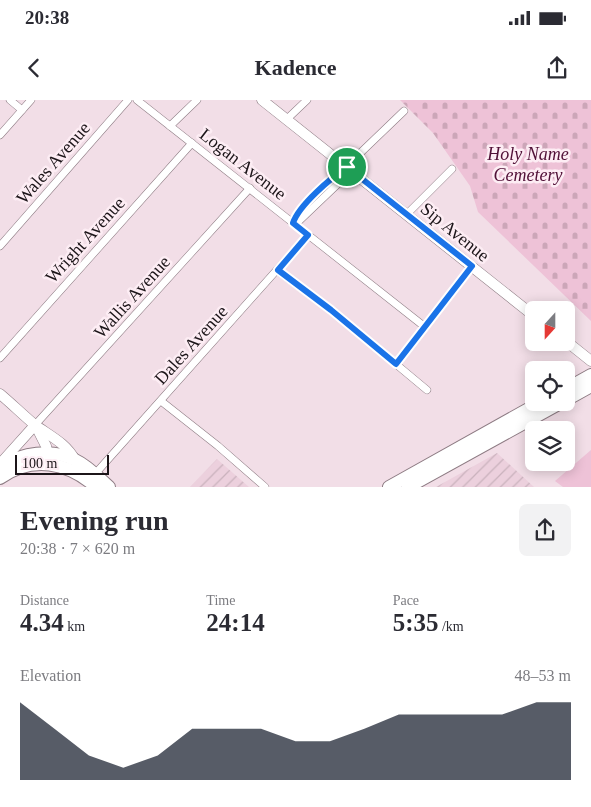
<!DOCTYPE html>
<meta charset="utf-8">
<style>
body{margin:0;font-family:Georgia,serif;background:#f2f2f3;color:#2b2b33;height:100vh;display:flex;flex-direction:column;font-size:19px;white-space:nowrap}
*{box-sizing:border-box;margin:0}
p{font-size:16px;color:#7c7c81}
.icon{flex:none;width:28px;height:28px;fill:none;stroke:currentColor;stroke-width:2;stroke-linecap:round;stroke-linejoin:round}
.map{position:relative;height:387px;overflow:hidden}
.drawer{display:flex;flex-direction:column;background:#fff;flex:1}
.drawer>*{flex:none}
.needle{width:32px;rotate:201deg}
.controls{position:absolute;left:525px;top:201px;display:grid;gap:10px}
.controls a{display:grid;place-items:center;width:50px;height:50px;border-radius:8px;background:#fff;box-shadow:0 2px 12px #0003;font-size:25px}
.scale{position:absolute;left:15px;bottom:12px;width:94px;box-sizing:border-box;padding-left:5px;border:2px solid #1c1519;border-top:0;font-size:14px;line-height:18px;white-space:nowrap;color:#1c1519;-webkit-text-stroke:4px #fdedf4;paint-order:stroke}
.pin{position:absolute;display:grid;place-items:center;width:42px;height:42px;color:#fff;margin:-21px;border:2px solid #fff;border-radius:50%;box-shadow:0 1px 5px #0007}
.round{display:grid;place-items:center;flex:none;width:52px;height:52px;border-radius:8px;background:#f2f2f3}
.headline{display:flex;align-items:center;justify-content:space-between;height:85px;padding:0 20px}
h1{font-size:28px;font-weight:800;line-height:38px}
.metrics{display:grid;grid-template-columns:repeat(3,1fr);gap:8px;height:85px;padding:5px 20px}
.metrics div{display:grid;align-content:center}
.metrics b{font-size:25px;font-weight:800}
.metrics small{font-size:14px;font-weight:400}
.metrics p{font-size:14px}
.chart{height:140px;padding:10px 20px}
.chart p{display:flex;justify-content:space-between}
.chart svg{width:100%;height:90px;margin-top:5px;fill:#111827;opacity:.7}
.status{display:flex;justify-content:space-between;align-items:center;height:35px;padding:0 25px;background:#fff;direction:ltr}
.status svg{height:14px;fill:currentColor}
header{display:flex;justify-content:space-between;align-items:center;height:65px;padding:0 20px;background:#fff;font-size:22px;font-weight:800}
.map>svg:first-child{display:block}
</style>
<div class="status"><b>20:38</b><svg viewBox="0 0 49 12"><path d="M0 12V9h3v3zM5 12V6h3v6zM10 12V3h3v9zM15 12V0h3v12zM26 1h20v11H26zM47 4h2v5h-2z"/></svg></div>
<header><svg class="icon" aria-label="back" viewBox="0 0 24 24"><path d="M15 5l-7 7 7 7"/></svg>Kadence<svg class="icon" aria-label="share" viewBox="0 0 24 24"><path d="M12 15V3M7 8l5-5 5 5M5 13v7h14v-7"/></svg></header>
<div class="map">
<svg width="591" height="387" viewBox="0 0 591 387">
<defs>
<pattern id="industrial-furrows" width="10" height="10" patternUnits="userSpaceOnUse" patternTransform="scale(1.25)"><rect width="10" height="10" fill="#ecd0dd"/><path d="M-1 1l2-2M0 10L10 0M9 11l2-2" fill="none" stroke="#cab2bd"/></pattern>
<pattern id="cemetery-stones" width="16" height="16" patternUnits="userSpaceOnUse" patternTransform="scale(1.25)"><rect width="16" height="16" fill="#eec2d7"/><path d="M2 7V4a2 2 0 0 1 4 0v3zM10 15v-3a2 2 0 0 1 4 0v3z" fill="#cca6b8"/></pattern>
</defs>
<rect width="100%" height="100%" fill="#f2dee7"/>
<g fill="url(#industrial-furrows)">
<polygon points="497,353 534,387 436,387"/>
<polygon points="217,359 249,387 190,387"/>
</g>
<polygon fill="#eec2d7" points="591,350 591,387 563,387 555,381"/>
<polygon fill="url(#cemetery-stones)" points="400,0 591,0 591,221 478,112 470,86 433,33"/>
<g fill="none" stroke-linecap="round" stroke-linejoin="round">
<defs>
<g id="street">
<polyline points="10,0 22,10"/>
<polyline points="137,0 425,227"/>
<polyline points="287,19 307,0"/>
<polyline points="170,26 197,0"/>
<polyline points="0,35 31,0"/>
<polyline points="407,114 452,69"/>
<polyline points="293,123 300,120 343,79 347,67 354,59 404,11"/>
<path d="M293 123C299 105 330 78 347 67"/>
<polyline points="0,146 128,0"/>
<polyline points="278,171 331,210 427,290"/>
<polyline points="0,258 192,43"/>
<polyline points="396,264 472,166"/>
<polyline points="161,301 218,346 265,387"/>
<polyline points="35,325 250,88"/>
<polyline points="95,374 308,135"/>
</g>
<g id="secondary">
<polyline points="262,0 534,216"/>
<polyline points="566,241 591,261"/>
<path d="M0 294C12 304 23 315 35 325 50 336 66 343 75 360"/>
<polyline points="36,326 46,346 49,359"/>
<polyline points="0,364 35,325"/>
</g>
<g id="highway">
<polyline points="566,289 591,275"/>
<polyline points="566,300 591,286"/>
<path d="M0 367C21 353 52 348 75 360 88 366 99 378 109 387"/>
<path d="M0 378C32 355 68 362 96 387"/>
<polyline points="389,387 541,302"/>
<polyline points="408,387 562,302"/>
</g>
</defs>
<use href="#street" stroke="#8e7c84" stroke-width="8"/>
<use href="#secondary" stroke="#8e7c84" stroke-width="11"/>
<use href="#highway" stroke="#8e7c84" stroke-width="14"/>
<use href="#street" stroke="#fff" stroke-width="7"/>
<use href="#secondary" stroke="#fff" stroke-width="10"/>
<use href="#highway" stroke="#fff" stroke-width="12"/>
</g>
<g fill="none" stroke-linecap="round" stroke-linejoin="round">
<defs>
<path id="route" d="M347 67 472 166 396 264 331 210 278 170 308 135 293 123C299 105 331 78 347 67Z"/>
</defs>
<use href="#route" stroke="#fff" stroke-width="10"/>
<use href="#route" stroke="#1a73e8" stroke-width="6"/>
</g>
<g text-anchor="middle" stroke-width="5" stroke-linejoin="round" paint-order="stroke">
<g font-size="18" font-style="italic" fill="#511037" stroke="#fdedf4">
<text x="528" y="60">Holy Name<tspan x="528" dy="21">Cemetery</tspan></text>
</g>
<g font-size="18" fill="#1c1519" stroke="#fdedf4">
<text transform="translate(53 63) rotate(-49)" y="6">Wales Avenue</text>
<text transform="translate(243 64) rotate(38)" y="6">Logan Avenue</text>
<text transform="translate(455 132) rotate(39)" y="6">Sip Avenue</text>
<text transform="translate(85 140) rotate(-48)" y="6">Wright Avenue</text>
<text transform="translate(132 197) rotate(-48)" y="6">Wallis Avenue</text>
<text transform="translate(191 245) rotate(-48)" y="6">Dales Avenue</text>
</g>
</g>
</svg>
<div class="controls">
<a><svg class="needle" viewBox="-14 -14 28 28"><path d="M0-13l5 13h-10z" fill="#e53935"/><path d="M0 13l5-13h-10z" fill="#7c7c81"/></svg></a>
<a><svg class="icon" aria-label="locate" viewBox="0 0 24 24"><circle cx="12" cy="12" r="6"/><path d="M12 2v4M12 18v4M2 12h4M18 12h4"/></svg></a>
<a><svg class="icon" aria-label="layers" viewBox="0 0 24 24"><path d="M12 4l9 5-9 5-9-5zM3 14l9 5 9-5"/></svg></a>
</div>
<div class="scale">100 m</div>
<div class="pin" style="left:347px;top:67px;background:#1e9e55"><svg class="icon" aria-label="arrive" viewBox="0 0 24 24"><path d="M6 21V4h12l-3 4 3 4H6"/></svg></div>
</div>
<section class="drawer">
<div class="headline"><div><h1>Evening run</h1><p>20:38 · 7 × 620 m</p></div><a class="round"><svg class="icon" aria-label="share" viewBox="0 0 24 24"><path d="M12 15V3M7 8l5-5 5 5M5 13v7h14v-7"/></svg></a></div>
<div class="metrics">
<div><p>Distance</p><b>4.34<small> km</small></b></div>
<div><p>Time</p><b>24:14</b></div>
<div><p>Pace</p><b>5:35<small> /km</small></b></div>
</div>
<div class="chart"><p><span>Elevation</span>48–53 m</p>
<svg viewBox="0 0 160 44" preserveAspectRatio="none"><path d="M0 44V6L10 19L20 32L30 38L40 32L50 19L60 19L70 19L80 25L90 25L100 19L110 12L120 12L130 12L140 12L150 6L160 6V44z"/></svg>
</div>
</section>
